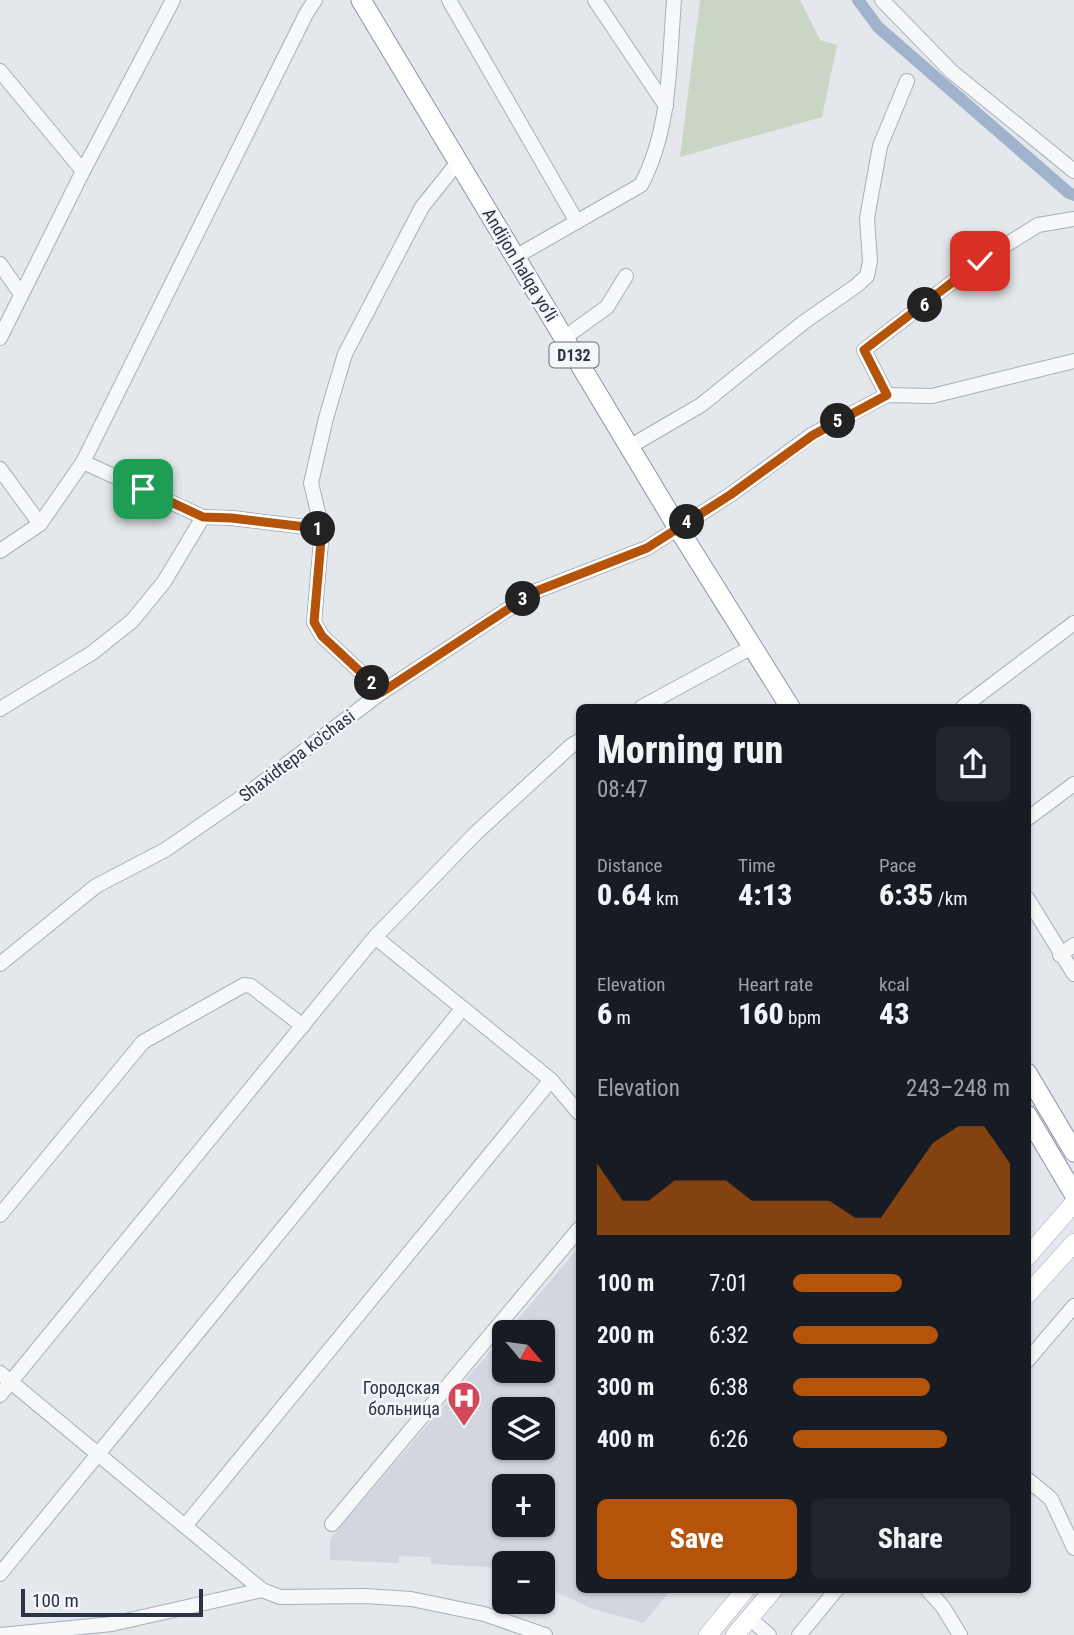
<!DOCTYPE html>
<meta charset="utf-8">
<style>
body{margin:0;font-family:"Roboto Condensed",sans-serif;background:#20242c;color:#f1f3f6;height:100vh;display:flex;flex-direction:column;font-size:26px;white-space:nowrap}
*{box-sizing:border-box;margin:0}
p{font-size:23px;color:#9ea1a6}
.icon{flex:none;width:38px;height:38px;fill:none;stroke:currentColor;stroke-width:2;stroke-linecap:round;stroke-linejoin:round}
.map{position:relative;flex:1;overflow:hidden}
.side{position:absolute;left:576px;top:704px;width:455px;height:889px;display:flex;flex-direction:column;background:#171b24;border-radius:10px;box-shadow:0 2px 5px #0004}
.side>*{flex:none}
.needle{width:46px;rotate:119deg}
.fabs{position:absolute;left:492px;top:1320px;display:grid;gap:14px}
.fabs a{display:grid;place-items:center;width:63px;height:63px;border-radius:10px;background:#171b24;box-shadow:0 2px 5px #0004;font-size:35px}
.scale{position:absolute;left:21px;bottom:18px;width:182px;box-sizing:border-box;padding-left:7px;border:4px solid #2b3445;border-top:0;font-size:19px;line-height:24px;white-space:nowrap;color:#2b3445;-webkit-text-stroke:5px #f4f6f9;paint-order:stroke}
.pin{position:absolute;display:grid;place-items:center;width:60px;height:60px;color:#fff;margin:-30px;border-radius:14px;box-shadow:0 4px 10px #0006}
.km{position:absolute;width:35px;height:35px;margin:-18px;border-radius:50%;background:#222;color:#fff;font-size:19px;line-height:35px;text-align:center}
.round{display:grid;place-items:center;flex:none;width:74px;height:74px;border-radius:10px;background:#20242c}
.headline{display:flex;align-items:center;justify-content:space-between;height:119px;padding:0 21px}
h1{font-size:38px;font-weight:800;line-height:52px}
.figures{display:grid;grid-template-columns:repeat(3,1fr);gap:10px;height:119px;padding:7px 21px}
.figures div{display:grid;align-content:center}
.figures b{font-size:30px;font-weight:800}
.figures small{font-size:19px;font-weight:400}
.figures p{font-size:19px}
.chart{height:196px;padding:14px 21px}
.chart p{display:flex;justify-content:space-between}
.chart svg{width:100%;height:126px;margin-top:7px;fill:#b45309;opacity:.7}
.action{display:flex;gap:14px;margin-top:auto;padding:14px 21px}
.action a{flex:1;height:80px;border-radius:10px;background:#b45309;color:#fff;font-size:28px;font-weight:800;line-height:80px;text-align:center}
.action a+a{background:#20242c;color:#f1f3f6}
ul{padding:0 21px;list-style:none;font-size:23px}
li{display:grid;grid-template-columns:112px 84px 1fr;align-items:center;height:52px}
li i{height:18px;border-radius:9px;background:#b45309}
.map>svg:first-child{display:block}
</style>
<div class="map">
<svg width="1074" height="1635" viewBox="0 0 1074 1635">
<rect width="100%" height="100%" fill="#e4e7ec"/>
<path fill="#d2d6de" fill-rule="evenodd" d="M579 1247V1589H671L644 1623 593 1609 543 1586 542 1563H504V1568L431 1564 430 1557 399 1556V1563L330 1560V1539L504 1335V1370H542V1332H507ZM504 1409H542V1447H504ZM504 1486H542V1524H504Z"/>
<polygon fill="#c9d6c5" points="700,0 800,0 820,40 837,45 822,117 680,157"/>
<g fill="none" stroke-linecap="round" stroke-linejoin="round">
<polyline stroke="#9fb4cc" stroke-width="12" points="858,0 878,27 1069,193 1074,195"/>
<defs>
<g id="minor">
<polyline points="449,0 577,222"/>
<polyline points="595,0 666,106"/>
<polyline points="882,0 951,71 1074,171"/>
<polyline points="0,71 83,171"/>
<path d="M515 257 641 185C671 129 669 62 674 0"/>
<polyline points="0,264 21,294"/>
<polyline points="0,338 83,171 173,0"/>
<polyline points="564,338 607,307 626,276"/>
<polyline points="887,395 864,350 980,261 1038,225 1074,219"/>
<polyline points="629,447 701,405 804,322 856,286 867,276 870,261 867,218 880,146 907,81"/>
<polyline points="0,469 40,524"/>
<polyline points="203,517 232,518 322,529"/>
<polyline points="0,551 40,524 83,462 306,14 315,0"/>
<polyline points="382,692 322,636 314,622 322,529 311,483 326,418 345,354 422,207 458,162"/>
<polyline points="642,707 752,647"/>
<polyline points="963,707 1074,623"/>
<polyline points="0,709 92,653 132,621 164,582 203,517 83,462"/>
<polyline points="1027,819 1074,784"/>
<polyline points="1027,898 1074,974"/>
<polyline points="375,937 551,1080 579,1113"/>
<polyline points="1060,955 1074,945"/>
<polyline points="0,964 96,886 165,850 255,788 382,692 534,592 647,548 730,495 813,434 887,395 932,396 1074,361"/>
<polyline points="0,1215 143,1042 244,985 251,986 303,1026"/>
<polyline points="1027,1361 1074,1306"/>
<polyline points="0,1373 262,1590 280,1597 364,1596 411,1599 484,1614 545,1635"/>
<polyline points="0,1395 375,937 476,833 572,745 579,741"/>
<polyline points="1027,1479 1051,1499 1074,1548"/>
<polyline points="332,1524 579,1229"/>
<polyline points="185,1526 551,1080"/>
<polyline points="0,1574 463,1008"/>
<polyline points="927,1589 943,1607 960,1635"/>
<polyline points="749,1618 769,1635"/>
<polyline points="0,1635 112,1624 262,1590"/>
<polyline points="799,1635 837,1589"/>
</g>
<g id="major">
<polyline points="1027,1257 1074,1203"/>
<polyline points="1027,1295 1074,1243"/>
<polyline points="708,1635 746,1589"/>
<polyline points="735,1635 774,1589"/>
</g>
<g id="highway">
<polyline points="361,0 678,528 790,707"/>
<polyline points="1027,1073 1074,1152"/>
<polyline points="1027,1115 1074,1194"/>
</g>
</defs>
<use href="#minor" stroke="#a9aeb7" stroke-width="16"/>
<use href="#major" stroke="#a3abb8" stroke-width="19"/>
<use href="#highway" stroke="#8b94a3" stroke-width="21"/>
<use href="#minor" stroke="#f7f8fa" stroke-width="14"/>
<use href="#major" stroke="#fff" stroke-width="18"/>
<use href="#highway" stroke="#fff" stroke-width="19"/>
</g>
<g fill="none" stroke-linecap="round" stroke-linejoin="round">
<defs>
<polyline id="route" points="143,489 203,517 232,518 322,529 314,622 322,636 382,692 534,592 647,548 730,495 813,435 887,395 864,350 980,261"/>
</defs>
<use href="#route" stroke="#fff" stroke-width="14"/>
<use href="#route" stroke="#b45309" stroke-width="9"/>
</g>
<defs>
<symbol id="hospital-pin" viewBox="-11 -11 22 30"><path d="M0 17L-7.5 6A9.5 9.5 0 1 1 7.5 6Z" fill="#d1495b" stroke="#f4f6f9"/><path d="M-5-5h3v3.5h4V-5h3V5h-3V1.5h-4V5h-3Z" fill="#fff"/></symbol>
</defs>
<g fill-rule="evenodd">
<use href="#hospital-pin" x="445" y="1379" width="38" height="52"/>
</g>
<g text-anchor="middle" stroke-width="5" stroke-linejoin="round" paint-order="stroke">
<rect fill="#f4f6f9" stroke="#676e7b" stroke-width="2" x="549.5" y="342.5" width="49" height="25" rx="5"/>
<g font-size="16" font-weight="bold" fill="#2b3445">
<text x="574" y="361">D132</text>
</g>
<g font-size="18" fill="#2b3445" stroke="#f4f6f9">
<text transform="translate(520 265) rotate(59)" y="6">Andijon halqa yo‘li</text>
<text transform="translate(297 756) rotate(-37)" y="6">Shaxidtepa ko'chasi</text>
</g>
<g font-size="18" fill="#2b3445" stroke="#f4f6f9" text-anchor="end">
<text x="440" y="1394">Городская<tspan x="440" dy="21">больница</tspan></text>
</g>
</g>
</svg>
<div class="fabs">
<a><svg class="needle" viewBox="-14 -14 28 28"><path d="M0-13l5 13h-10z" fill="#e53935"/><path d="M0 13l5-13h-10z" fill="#9ea1a6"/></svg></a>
<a><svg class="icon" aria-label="layers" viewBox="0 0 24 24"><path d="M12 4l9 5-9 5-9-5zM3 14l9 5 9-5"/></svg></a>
<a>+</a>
<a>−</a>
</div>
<div class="scale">100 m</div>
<div class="pin" style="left:143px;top:489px;background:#1e9e55"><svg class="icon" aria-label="arrive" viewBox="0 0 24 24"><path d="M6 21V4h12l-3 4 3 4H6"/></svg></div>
<div class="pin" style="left:980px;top:261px;background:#d93025"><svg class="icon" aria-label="check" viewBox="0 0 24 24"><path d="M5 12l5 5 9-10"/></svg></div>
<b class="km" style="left:318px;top:529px">1</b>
<b class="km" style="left:372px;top:683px">2</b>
<b class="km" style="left:523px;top:599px">3</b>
<b class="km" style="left:687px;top:522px">4</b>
<b class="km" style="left:838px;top:421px">5</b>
<b class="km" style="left:925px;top:305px">6</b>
<section class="side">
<div class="headline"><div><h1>Morning run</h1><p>08:47</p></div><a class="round"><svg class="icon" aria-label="share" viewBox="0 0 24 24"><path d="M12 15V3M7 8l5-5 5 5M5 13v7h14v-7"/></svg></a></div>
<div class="figures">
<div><p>Distance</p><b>0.64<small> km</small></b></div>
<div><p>Time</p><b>4:13</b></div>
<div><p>Pace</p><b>6:35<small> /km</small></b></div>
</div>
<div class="figures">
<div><p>Elevation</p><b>6<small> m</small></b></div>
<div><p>Heart rate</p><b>160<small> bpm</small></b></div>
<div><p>kcal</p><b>43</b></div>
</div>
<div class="chart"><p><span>Elevation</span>243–248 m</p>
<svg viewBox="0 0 160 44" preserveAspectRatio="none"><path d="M0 44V19L10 32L20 32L30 25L40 25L50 25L60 32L70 32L80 32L90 32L100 38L110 38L120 25L130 12L140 6L150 6L160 19V44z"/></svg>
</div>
<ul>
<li><b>100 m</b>7:01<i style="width:50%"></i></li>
<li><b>200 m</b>6:32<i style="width:67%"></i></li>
<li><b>300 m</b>6:38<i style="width:63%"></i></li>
<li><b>400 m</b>6:26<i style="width:71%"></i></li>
</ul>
<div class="action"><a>Save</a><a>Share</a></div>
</section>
</div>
